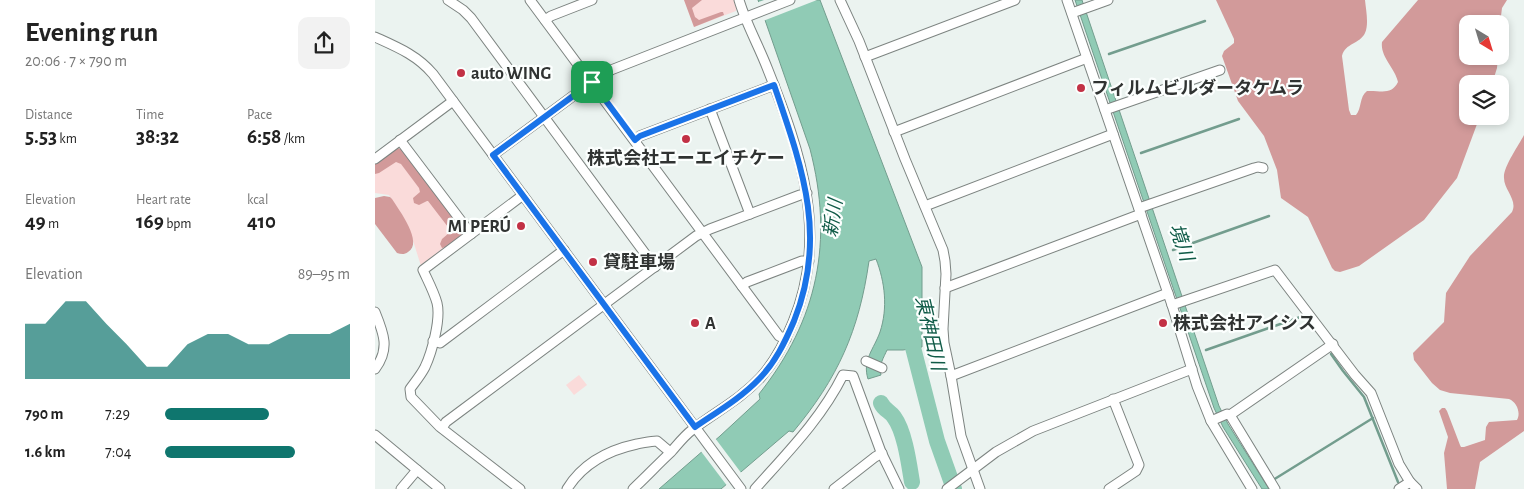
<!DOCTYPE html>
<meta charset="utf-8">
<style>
body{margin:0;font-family:"Alegreya Sans","Noto Sans JP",sans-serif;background:#f2f2f2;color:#222;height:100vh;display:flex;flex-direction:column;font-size:19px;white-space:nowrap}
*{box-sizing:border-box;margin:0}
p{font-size:16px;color:#767676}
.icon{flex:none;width:28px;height:28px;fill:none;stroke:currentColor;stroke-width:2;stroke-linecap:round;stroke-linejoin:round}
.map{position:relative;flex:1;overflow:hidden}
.sheet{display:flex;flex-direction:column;background:#fff;width:375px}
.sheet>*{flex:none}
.needle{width:32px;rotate:142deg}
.controls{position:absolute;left:1084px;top:15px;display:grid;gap:10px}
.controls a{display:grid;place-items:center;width:50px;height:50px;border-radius:10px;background:#fff;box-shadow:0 2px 8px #0003;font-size:25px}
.pin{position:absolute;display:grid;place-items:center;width:42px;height:42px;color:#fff;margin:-21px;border-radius:10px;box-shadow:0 2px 8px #0006}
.round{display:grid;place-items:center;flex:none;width:52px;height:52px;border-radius:10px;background:#f2f2f2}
.summary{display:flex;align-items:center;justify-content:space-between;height:85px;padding:0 25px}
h1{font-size:28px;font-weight:600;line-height:38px}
.stats{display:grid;grid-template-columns:repeat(3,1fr);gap:8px;height:85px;padding:5px 25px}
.stats div{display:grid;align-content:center}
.stats b{font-size:21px;font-weight:600}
.stats small{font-size:14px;font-weight:400}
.stats p{font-size:14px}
.chart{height:140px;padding:10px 25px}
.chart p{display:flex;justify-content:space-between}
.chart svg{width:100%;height:90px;margin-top:5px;fill:#0f766e;opacity:.7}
ul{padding:0 25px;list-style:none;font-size:16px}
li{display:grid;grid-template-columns:80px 60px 1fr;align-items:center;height:38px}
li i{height:12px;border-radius:6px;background:#0f766e}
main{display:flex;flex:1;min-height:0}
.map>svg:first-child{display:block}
</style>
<main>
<section class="sheet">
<div class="summary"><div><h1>Evening run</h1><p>20:06 · 7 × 790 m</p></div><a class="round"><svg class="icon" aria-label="share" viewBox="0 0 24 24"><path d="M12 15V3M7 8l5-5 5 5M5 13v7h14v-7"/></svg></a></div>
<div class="stats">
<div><p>Distance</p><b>5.53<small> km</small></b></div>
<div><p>Time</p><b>38:32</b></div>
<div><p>Pace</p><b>6:58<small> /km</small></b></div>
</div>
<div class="stats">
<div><p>Elevation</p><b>49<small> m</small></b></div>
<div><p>Heart rate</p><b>169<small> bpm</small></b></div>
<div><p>kcal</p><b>410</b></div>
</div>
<div class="chart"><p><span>Elevation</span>89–95 m</p>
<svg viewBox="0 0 160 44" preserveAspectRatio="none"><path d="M0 44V17L10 17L20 6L30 6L40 17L50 27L60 38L70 38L80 27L90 22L100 22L110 27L120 27L130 22L140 22L150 22L160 17V44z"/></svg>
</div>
<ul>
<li><b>790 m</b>7:29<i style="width:56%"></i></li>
<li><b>1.6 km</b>7:04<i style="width:70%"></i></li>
</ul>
</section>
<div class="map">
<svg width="1149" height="489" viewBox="0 0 1149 489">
<rect width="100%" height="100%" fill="#ebf3f0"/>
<g fill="#fadbda">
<polygon points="309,0 361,0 361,11 319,27"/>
<polygon points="22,148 88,231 87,236 46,266 35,231 14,195 0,193 0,164"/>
<polygon points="204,375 212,385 199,395 191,385"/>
</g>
<g fill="#d29a9a">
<polygon points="309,0 327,0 317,8 320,17 324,20 346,12 348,12 349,15 319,27"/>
<path d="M841 0H990C991 10 994 24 990 33 985 44 970 43 967 56L974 110 976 115H981C987 108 984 97 992 91 1005 90 1016 96 1023 82 1020 68 1005 57 1007 42L1043 0H1132L1127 8 1125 24H1092V56H1123L1122 68 1117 84H1092V116H1105L1082 178 1049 220 984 266 965 272 960 271 957 268 933 217 906 198 902 170 889 136 863 101 847 56 849 51 859 43V39Z"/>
<path d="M1149 135V431L1105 462 1100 489H1072L1069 453 1073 437 1064 411 1067 408H1070L1072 411 1085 445 1086 447H1089L1110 440 1111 427 1114 422 1142 420C1146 413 1142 402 1134 399L1075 393 1065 390 1057 383 1039 360 1038 353 1069 322 1071 293 1095 256 1137 212C1143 200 1129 190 1129 178 1128 167 1144 145 1149 135Z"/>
<polygon points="22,148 27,149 88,231 87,236 72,247 67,248 65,244 67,239 74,233 73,227 53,201 52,201 44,205 39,203 38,198 45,192 44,188 26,164 21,162 4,173 0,174 0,164"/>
<path d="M9 196 15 197 17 199C24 210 49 243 33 252 29 255 26 254 22 253L0 224V198Z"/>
</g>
<g fill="#90cbb5" stroke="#739d8e">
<path d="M383 0H445L547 267V347L528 350H512C509 357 503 366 506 375L493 379C487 360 499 349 505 332 513 308 510 282 501 259L494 261C484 331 463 378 418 432L414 431 346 489H284L345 436 385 399 384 394C443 320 459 241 435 149Z"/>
<polygon points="700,0 707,0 844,406 853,424 894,489 887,489 848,427 839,408"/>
</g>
<g fill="#ebf3f0">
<polygon points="389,0 442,0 388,21 381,3"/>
<polygon points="340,438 367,474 353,487 325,450"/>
</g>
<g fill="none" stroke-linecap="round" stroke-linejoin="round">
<g stroke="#739d8e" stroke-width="2.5">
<polyline points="734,54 830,21"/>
<polyline points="766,153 864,119"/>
<polyline points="798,250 894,216"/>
<polyline points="831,350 931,315"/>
<polyline points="956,354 968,371 989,397 1023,482"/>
<polyline points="898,480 998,418"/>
</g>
<g stroke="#90cbb5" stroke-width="16">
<polyline points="533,328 562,441 579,489"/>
<path d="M506 403C509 410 515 411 519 417 530 432 534 464 537 482"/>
</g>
<defs>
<g id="minor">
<polyline points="73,0 88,10 96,18 280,267"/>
<polyline points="155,0 404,336 411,339"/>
<polyline points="465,0 484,41 530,159 568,250 570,261 571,274 568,329 569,343 576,376 586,436 605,489"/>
<polyline points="692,0 797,305 822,386 836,421 877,489"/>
<polyline points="697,13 733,0"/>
<polyline points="170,20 176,16 217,0"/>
<path d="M0 37C22 47 42 55 58 74L366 489"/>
<polyline points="490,57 640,0"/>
<polyline points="335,109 375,214"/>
<polyline points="730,110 845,70"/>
<polyline points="519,132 712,58"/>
<polyline points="25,140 96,234"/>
<polyline points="260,140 265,136 399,85"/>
<polyline points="118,155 217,82 236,70 415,0"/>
<polyline points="0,159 78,101"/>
<polyline points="550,206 738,134"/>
<polyline points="764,208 879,168 883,167 888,168"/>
<polyline points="367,286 372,282 427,261 434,261"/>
<polyline points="570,288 766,214"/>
<polyline points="797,305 900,270 980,375 996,393 1024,464 1035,482 1042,489"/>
<path d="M0 312C9 334 15 349 0 369"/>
<polyline points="58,341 65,343 189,250"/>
<polyline points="491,361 507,368"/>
<polyline points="576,376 793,293"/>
<polyline points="855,415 900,489"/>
<polyline points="836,421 852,414 855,415 958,344"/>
<polyline points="67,428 71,422 321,236 335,229 425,195 432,193"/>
<polyline points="0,435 65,489"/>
<polyline points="26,489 42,470"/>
<path d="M145 489 65 427 36 397 35 389C40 382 46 375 50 367 57 352 66 319 62 303 59 292 53 281 48 270L148 195"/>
<path d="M192 489C208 463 234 450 262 444 269 443 275 441 282 441L295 452"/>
<path d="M258 489C271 477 283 464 296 452 303 444 309 436 317 430 340 412 366 399 386 377 400 361 410 342 418 322 454 235 426 153 393 70 384 46 371 24 364 0"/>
<path d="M380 489C412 453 446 419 468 375L478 376 506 452 524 489"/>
<polyline points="459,489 500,457 507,453"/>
<polyline points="572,489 621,452 658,431 817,369"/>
<polyline points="734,489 761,471 764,465 738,399"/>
<polyline points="1024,489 1035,482"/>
</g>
</defs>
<use href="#minor" stroke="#7d8481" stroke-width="11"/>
<use href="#minor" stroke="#fff" stroke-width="9"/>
</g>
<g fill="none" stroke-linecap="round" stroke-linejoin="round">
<defs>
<path id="route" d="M217 82 260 140 265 136 399 85C427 167 453 236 419 321 410 342 400 363 384 379 366 398 342 412 320 427L118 155Z"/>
</defs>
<use href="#route" stroke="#fff" stroke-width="10"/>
<use href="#route" stroke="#1a73e8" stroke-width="6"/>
</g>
<g fill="#c23145" stroke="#fcfffe" stroke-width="2">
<circle cx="86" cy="73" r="5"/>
<circle cx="706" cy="88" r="5"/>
<circle cx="311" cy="139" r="5"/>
<circle cx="146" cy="226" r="5"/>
<circle cx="218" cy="262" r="5"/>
<circle cx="320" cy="323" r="5"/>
<circle cx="788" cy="323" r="5"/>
</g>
<g text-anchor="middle" stroke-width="4.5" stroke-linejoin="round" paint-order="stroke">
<g font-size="18" font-weight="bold" fill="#303332" stroke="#fcfffe" text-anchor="start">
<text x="96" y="79">auto WING</text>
<text x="716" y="94">フィルムビルダータケムラ</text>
<text x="311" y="164" text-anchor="middle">株式会社エーエイチケー</text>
<text x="136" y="232" text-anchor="end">MI PERÚ</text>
<text x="228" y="268">貸駐車場</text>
<text x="330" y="329">A</text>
<text x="798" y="329">株式会社アイシス</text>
</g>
<g font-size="19" font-style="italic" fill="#0f5b47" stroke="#fcfffe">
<text transform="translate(457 218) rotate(-81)" y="7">新川</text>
<text transform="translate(807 242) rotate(71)" y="7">境川</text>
<text transform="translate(556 333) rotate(77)" y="7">東神田川</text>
</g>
</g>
</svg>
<div class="controls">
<a><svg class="needle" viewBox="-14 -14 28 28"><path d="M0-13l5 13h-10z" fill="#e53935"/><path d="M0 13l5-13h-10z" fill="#767676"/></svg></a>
<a><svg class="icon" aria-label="layers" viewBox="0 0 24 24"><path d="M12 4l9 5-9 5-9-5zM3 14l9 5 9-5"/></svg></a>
</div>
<div class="pin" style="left:217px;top:82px;background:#1e9e55"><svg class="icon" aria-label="arrive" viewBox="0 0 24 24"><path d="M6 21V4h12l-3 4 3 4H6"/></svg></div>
</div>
</main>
